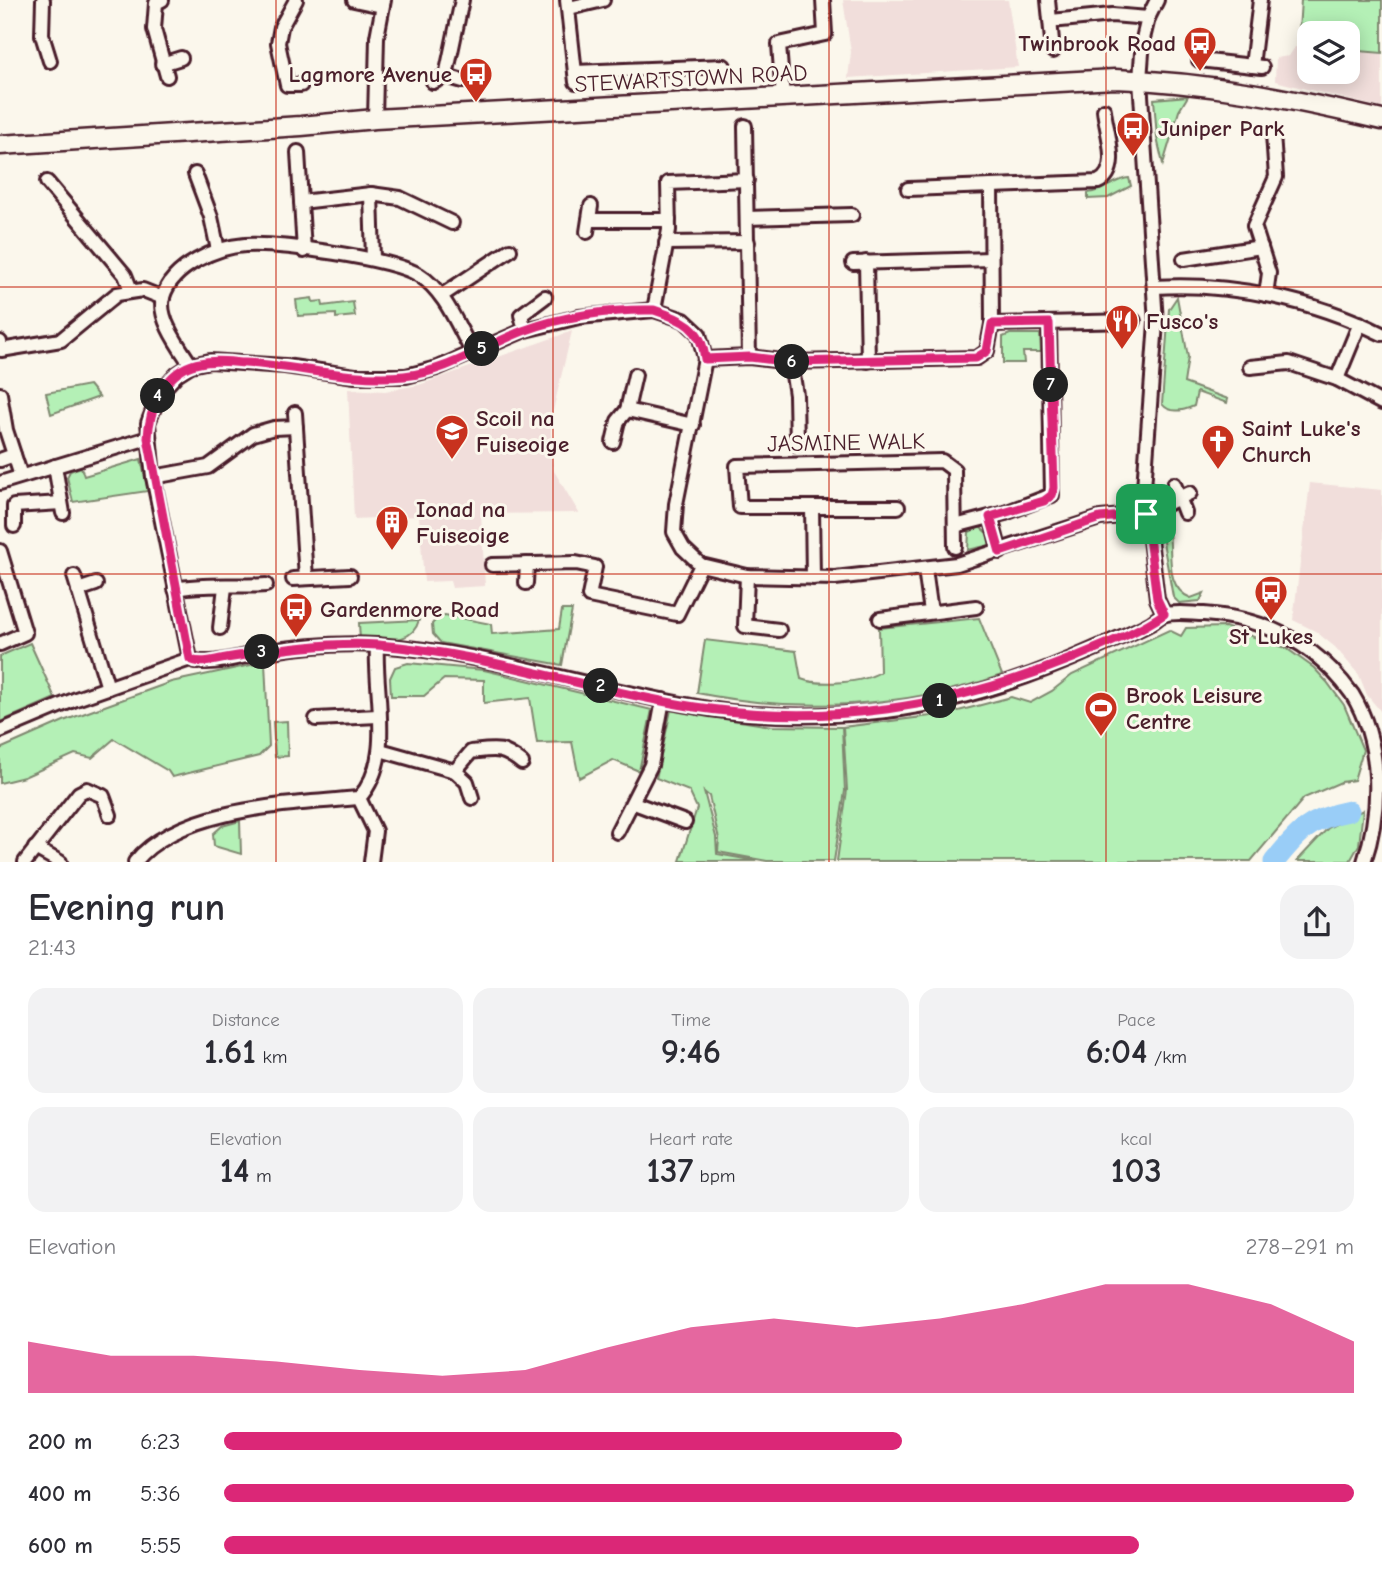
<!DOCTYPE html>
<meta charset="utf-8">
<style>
body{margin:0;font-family:"Comic Neue",sans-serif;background:#f2f2f3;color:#2b2b33;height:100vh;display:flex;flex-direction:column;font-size:26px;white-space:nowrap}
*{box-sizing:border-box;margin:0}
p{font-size:23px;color:#7c7c81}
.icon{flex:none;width:38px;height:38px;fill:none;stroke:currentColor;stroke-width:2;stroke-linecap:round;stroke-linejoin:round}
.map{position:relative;height:862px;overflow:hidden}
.panel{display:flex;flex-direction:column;background:#fff;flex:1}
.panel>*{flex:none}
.tools{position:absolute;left:1297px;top:21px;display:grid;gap:14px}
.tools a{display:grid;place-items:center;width:63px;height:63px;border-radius:14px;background:#fff;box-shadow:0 4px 18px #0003;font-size:35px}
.pin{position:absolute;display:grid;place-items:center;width:60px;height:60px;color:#fff;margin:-30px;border-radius:14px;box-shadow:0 4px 10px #0006}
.km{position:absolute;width:35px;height:35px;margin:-18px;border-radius:50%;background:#222;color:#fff;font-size:19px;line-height:35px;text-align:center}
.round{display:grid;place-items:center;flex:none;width:74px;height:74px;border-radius:21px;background:#f2f2f3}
.head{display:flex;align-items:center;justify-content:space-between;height:119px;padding:0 28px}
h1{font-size:38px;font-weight:700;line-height:52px}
.metrics{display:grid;grid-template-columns:repeat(3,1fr);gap:10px;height:119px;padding:7px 28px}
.metrics div{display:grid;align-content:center;border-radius:18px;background:#f2f2f3;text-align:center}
.metrics b{font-size:35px;font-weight:700}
.metrics small{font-size:19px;font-weight:400}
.metrics p{font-size:19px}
.chart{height:196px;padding:14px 28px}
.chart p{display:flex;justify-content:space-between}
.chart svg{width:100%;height:126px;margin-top:7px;fill:#db2777;opacity:.7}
ul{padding:0 28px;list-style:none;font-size:23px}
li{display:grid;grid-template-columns:112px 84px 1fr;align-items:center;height:52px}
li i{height:18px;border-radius:9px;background:#db2777}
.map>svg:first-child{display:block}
</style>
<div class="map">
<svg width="1382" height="862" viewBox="0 0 1382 862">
<rect width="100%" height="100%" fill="#fbf7ec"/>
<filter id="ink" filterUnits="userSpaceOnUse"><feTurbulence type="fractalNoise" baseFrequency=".0143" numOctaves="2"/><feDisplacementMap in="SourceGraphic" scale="14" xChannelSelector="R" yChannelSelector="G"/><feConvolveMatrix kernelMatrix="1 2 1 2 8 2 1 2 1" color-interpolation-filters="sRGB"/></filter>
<g filter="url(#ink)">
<g fill="#f1dedb">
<polygon points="843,0 1008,0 1018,67 848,78 851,52"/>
<polygon points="1295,47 1309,47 1309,72 1348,72 1348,50 1382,54 1382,108 1275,81 1276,58 1289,56"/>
<polygon points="572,331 551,419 551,450 554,471 579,513 481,514 485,586 452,588 450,581 424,582 419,516 354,519 348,389 385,391 419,385"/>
<polygon points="1310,483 1382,490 1382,713 1367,695 1359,675 1335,647 1315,631 1293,620"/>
</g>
<g fill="#b4f0b6" stroke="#7f8870" stroke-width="2">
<polygon points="1301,0 1382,0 1382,53 1348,50 1348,33 1309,33 1309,47 1298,46"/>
<polygon points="1188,96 1179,111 1163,164 1157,138 1154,99"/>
<path d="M1129 178 1131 186 1108 198 1088 199V193C1107 190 1115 179 1129 178Z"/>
<path d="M1177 297 1188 357 1184 383 1228 399 1227 403 1197 392 1194 406C1183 411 1170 414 1162 404L1169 309Z"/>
<polygon points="312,298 313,302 322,301 323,306 353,302 355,316 336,318 336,314 298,316 296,300"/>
<polygon points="1010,334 1040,334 1041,352 1023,352 1024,363 1003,363 1003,337"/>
<polygon points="89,385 99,397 51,414 46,393"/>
<polygon points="141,459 148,491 73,502 67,477 70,471 81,467 84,476"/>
<polygon points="980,527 989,535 990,545 968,550 969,532"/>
<path d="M1168 527C1174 548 1162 587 1191 598L1204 593 1200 601 1179 603 1173 597 1161 531Z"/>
<polygon points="562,610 572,610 562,665 441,643 433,634 432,624 438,617 445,615 491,624 492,634 559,629"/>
<path d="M979 618 1002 675C906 708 796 713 697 693L705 640 796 651 801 679C820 686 863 683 880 672L879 628Z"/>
<path d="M419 620C412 646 383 639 360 640L359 623Z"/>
<polygon points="1225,627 1286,648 1314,668 1327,682 1344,705 1363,750 1354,780 1341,782 1304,798 1251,861 837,861 847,790 843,727 947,714 1011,697 1030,703 1052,691 1072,675 1169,630 1181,636 1186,628"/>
<polygon points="30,643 55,698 0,722 0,656"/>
<polygon points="265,662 269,746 259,756 172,777 168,771 114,739 92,758 75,754 24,777 0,783 0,749 66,720 171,682"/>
<polygon points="408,663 484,670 652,710 639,771 613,760 579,778 572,742 537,743 530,698 484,703 484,680 444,679 424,696 391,696 390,678 395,667"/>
<polygon points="671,710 771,726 842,727 845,791 834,861 767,861 718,852 719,839 709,796 704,792 716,837 717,854 756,861 680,861 697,808 689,791 656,778"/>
<polygon points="287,721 288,756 275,757 273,722"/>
<polygon points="1363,810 1359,845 1350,861 1297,861 1328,828"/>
<polygon points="240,821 241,854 214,846 213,834 222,826"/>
</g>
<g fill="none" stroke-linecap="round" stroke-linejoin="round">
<path stroke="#99cdf7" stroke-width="21" d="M1274 862C1297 833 1311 818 1349 811"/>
<defs>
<g id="street">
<polyline points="43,0 42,35 50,61"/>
<polyline points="162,0 156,3 154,29 167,76"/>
<polyline points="296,0 281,27 278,43 287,85 301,85"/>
<polyline points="354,0 382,6"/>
<polyline points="567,0 576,82"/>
<polyline points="1048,0 1053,51"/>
<polyline points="1157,0 1148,18 1143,39 1140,80 1156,322 1144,488 1157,599 1164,614"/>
<polyline points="569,8 603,0"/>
<polyline points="1051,21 1112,15 1148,18"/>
<polyline points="1199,60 1262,67"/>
<polyline points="162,64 181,58"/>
<polyline points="1252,66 1260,0"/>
<polyline points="575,72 724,66"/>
<polyline points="446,76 462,0"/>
<polyline points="433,82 446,76 463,81"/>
<polyline points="783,98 779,44 825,34 823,0"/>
<polyline points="375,119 377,37 384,0"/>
<polyline points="745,126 749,357"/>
<polyline points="298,152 304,251"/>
<polyline points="195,174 211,217 218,250"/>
<polyline points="47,182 125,275 131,290"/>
<path d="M908 189 1098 182C1122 171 1106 132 1104 110"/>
<polyline points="371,194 373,259"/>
<polyline points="301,202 371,194 400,198 452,223"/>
<polyline points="747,218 852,215"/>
<polyline points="589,220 669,220"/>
<polyline points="587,232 591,206"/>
<polyline points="666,243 748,242"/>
<polyline points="1184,259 1261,247"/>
<polyline points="866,262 868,361"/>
<polyline points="853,263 991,259"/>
<path d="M1154 287C1231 282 1314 300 1382 334"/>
<polyline points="1266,295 1269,273 1254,226 1276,177 1273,134"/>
<polyline points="441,296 510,250"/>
<polyline points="654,310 669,230 668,183 747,180"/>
<polyline points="992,324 1134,321"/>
<polyline points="525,330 521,315 545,297"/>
<polyline points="0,342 1,350 61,340 117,294 143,290 163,298"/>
<polyline points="705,359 749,357 791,362 977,358 987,351 992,324 991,186"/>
<polyline points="791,362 796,395 797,444"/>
<path d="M191 365C180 348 157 318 163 297 172 266 217 247 245 245 279 243 391 258 419 275 445 291 458 327 473 353"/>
<polyline points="1250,367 1289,363 1337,379 1382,403"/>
<polyline points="1337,379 1360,323"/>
<polyline points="0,394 6,430 21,476"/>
<polyline points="627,410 693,425"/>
<polyline points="295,413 306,578"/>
<polyline points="613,442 618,421 627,410 635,375"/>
<polyline points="0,460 14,455"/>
<polyline points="55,466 63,513"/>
<polyline points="153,477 208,467 253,434 274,428 296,427"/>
<polyline points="0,483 148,438"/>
<polyline points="1174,484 1185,513"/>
<polyline points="812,507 813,578"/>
<polyline points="898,507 740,507 737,466 942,461 954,470 955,547"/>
<polyline points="991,517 1000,552"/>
<polyline points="14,526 14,506 61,503"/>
<polyline points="955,526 1005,513 1052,495 1049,323"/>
<polyline points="0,551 25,633 0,644"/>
<polyline points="492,565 576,563 595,567 589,596 677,614 701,565"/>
<polyline points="925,569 931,612"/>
<polyline points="74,576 108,688"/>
<polyline points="747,576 745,626 779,630"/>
<polyline points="293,579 350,576"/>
<polyline points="526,583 527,564"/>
<path d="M175 589C206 583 235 587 266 585"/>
<polyline points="78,590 96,584"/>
<polyline points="880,619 976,607"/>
<polyline points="220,628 225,587"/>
<polyline points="190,659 153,477 148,423 160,393 177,374 191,365 210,361 285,366 355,376 406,376 437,368 525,330 579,317 654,310 684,320 699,334 705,359 676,504 674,532 683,548 701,565 747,576 835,578 957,564 1100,518 1145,514 1190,493"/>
<polyline points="316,719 378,716"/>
<path d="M0 731 76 699 190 659C210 668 243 655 265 652 301 646 340 643 376 645 483 652 587 687 692 706 748 717 809 717 866 713 945 707 1022 681 1094 649 1113 640 1133 633 1151 623 1155 621 1158 617 1163 615 1174 611 1192 614 1204 614 1265 618 1316 644 1352 694 1382 743 1382 808 1364 862"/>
<path d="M380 750 455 771 471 752C497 749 502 747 522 763"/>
<polyline points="455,771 467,782 472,798"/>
<polyline points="359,798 375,831 371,862"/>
<polyline points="634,803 685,822"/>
<polyline points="617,832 651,765 663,700"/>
<polyline points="35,848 60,862"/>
<polyline points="25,862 79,793 87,789 103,796 110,815"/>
<path d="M135 862C179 807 294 804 359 798 395 758 374 695 377 645"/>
</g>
<path id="secondary" d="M0 145 301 126 375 119 1115 79C1207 82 1293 99 1382 120"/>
</defs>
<use href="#street" stroke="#4a1f2b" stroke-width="18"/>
<use href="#secondary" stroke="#4a1f2b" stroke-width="23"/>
<use href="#street" stroke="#fbf7ec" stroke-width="12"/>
<use href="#secondary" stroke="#fbf7ec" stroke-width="18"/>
</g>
</g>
<g fill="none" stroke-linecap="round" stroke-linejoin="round" filter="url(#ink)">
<defs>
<path id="route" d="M654 310C682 319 702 327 705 359L750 357 791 362 976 358 987 351 992 324 1049 323 1054 488 1052 495 1044 501 990 517 1000 552 1100 518 1146 514 1157 599 1164 614C1137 633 1103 645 1073 658 950 708 828 727 695 707 589 691 486 653 378 645 328 642 275 650 226 658 215 660 200 665 190 659L148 438C149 410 163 375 192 365 208 359 228 362 245 363 298 366 350 381 404 376 446 372 484 346 523 331 563 316 611 309 654 310Z"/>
</defs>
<use href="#route" stroke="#fff" stroke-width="14"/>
<use href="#route" stroke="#db2777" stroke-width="9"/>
</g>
<path fill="none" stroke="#c8321e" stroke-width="2" stroke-opacity="0.55" d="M276 0V862M553 0V862M829 0V862M1106 0V862M0 287H1382M0 574H1382"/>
<defs>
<symbol id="bus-pin" viewBox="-11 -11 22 30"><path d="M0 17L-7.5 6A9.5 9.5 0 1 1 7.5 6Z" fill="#c8321e" stroke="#fbf7ec"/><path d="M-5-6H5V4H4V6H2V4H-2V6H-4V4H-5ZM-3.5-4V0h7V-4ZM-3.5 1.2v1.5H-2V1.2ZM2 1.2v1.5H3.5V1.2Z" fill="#fff"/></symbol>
<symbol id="restaurant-pin" viewBox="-11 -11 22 30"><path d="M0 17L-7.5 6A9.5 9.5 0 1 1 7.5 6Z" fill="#c8321e" stroke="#fbf7ec"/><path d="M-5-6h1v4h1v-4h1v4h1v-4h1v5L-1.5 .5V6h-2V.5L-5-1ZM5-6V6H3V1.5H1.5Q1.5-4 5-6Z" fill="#fff"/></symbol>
<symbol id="school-pin" viewBox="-11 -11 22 30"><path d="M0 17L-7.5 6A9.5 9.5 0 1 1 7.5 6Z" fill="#c8321e" stroke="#fbf7ec"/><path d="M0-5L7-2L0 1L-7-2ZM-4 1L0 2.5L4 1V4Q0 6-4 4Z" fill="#fff"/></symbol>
<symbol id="church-pin" viewBox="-11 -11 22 30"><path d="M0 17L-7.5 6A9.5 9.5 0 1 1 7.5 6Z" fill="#c8321e" stroke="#fbf7ec"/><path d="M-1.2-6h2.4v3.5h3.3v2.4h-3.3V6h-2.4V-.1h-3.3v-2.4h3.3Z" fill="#fff"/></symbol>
<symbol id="building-pin" viewBox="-11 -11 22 30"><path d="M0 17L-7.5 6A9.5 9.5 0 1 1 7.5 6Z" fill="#c8321e" stroke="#fbf7ec"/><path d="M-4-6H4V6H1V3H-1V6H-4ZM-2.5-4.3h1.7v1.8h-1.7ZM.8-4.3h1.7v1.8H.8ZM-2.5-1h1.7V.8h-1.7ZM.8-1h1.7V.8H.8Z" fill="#fff"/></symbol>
<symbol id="stadium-pin" viewBox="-11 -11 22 30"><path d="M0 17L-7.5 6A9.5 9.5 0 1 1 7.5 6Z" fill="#c8321e" stroke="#fbf7ec"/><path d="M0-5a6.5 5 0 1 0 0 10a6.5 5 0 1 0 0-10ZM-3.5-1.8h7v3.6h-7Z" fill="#fff"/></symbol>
</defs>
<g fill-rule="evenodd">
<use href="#bus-pin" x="1181" y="24" width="38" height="52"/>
<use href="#bus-pin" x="457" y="55" width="38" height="52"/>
<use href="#bus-pin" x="1114" y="109" width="38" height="52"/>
<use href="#restaurant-pin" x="1103" y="302" width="38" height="52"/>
<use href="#school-pin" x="433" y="412" width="38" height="52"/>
<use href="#church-pin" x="1199" y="422" width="38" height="52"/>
<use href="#building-pin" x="373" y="503" width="38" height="52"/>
<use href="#bus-pin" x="1252" y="573" width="38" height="52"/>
<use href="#bus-pin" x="277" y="590" width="38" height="52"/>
<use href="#stadium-pin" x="1082" y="689" width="38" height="52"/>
</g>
<g text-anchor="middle" stroke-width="6" stroke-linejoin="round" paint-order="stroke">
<g font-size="23" font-weight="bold" fill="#4a1f2b" stroke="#fbf7ec" text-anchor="start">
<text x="1176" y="51" text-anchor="end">Twinbrook Road</text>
<text x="452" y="82" text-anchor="end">Lagmore Avenue</text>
<text x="1158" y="136">Juniper Park</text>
<text x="1146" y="329">Fusco's</text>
<text x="476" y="426">Scoil na<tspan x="476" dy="26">Fuiseoige</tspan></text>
<text x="1242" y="436">Saint Luke's<tspan x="1242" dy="26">Church</tspan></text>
<text x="416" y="517">Ionad na<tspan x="416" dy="26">Fuiseoige</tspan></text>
<text x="320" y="617">Gardenmore Road</text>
<text x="1271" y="644" text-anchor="middle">St Lukes</text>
<text x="1126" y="703">Brook Leisure<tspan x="1126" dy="26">Centre</tspan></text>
</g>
<g font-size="23" fill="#4a1f2b" stroke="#fbf7ec">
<text transform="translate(691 78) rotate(-3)" y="8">STEWARTSTOWN ROAD</text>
<text transform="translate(846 442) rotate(-1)" y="8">JASMINE WALK</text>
</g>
</g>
</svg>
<div class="tools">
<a><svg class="icon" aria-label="layers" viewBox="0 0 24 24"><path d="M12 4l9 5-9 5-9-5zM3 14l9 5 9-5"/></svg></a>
</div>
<div class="pin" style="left:1146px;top:514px;background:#1e9e55"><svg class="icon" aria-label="arrive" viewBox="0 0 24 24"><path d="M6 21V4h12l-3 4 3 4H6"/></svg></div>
<b class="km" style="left:940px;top:701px">1</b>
<b class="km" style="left:601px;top:686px">2</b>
<b class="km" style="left:262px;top:652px">3</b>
<b class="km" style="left:158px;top:396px">4</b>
<b class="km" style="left:482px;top:349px">5</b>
<b class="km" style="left:792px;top:362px">6</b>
<b class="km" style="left:1051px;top:385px">7</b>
</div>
<section class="panel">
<div class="head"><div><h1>Evening run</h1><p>21:43</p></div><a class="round"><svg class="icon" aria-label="share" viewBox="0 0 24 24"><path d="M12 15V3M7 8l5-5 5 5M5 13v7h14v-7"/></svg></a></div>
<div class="metrics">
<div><p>Distance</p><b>1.61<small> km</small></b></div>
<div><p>Time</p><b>9:46</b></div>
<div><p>Pace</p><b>6:04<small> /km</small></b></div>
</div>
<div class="metrics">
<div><p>Elevation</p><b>14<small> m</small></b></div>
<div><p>Heart rate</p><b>137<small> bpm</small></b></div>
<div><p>kcal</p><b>103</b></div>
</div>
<div class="chart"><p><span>Elevation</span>278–291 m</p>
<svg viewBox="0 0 160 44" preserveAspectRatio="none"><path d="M0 44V26L10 31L20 31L30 33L40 36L50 38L60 36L70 28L80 21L90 18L100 21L110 18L120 13L130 6L140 6L150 13L160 26V44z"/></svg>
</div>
<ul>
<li><b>200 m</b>6:23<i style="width:60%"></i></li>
<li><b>400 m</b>5:36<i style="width:100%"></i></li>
<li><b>600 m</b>5:55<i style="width:81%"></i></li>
</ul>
</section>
